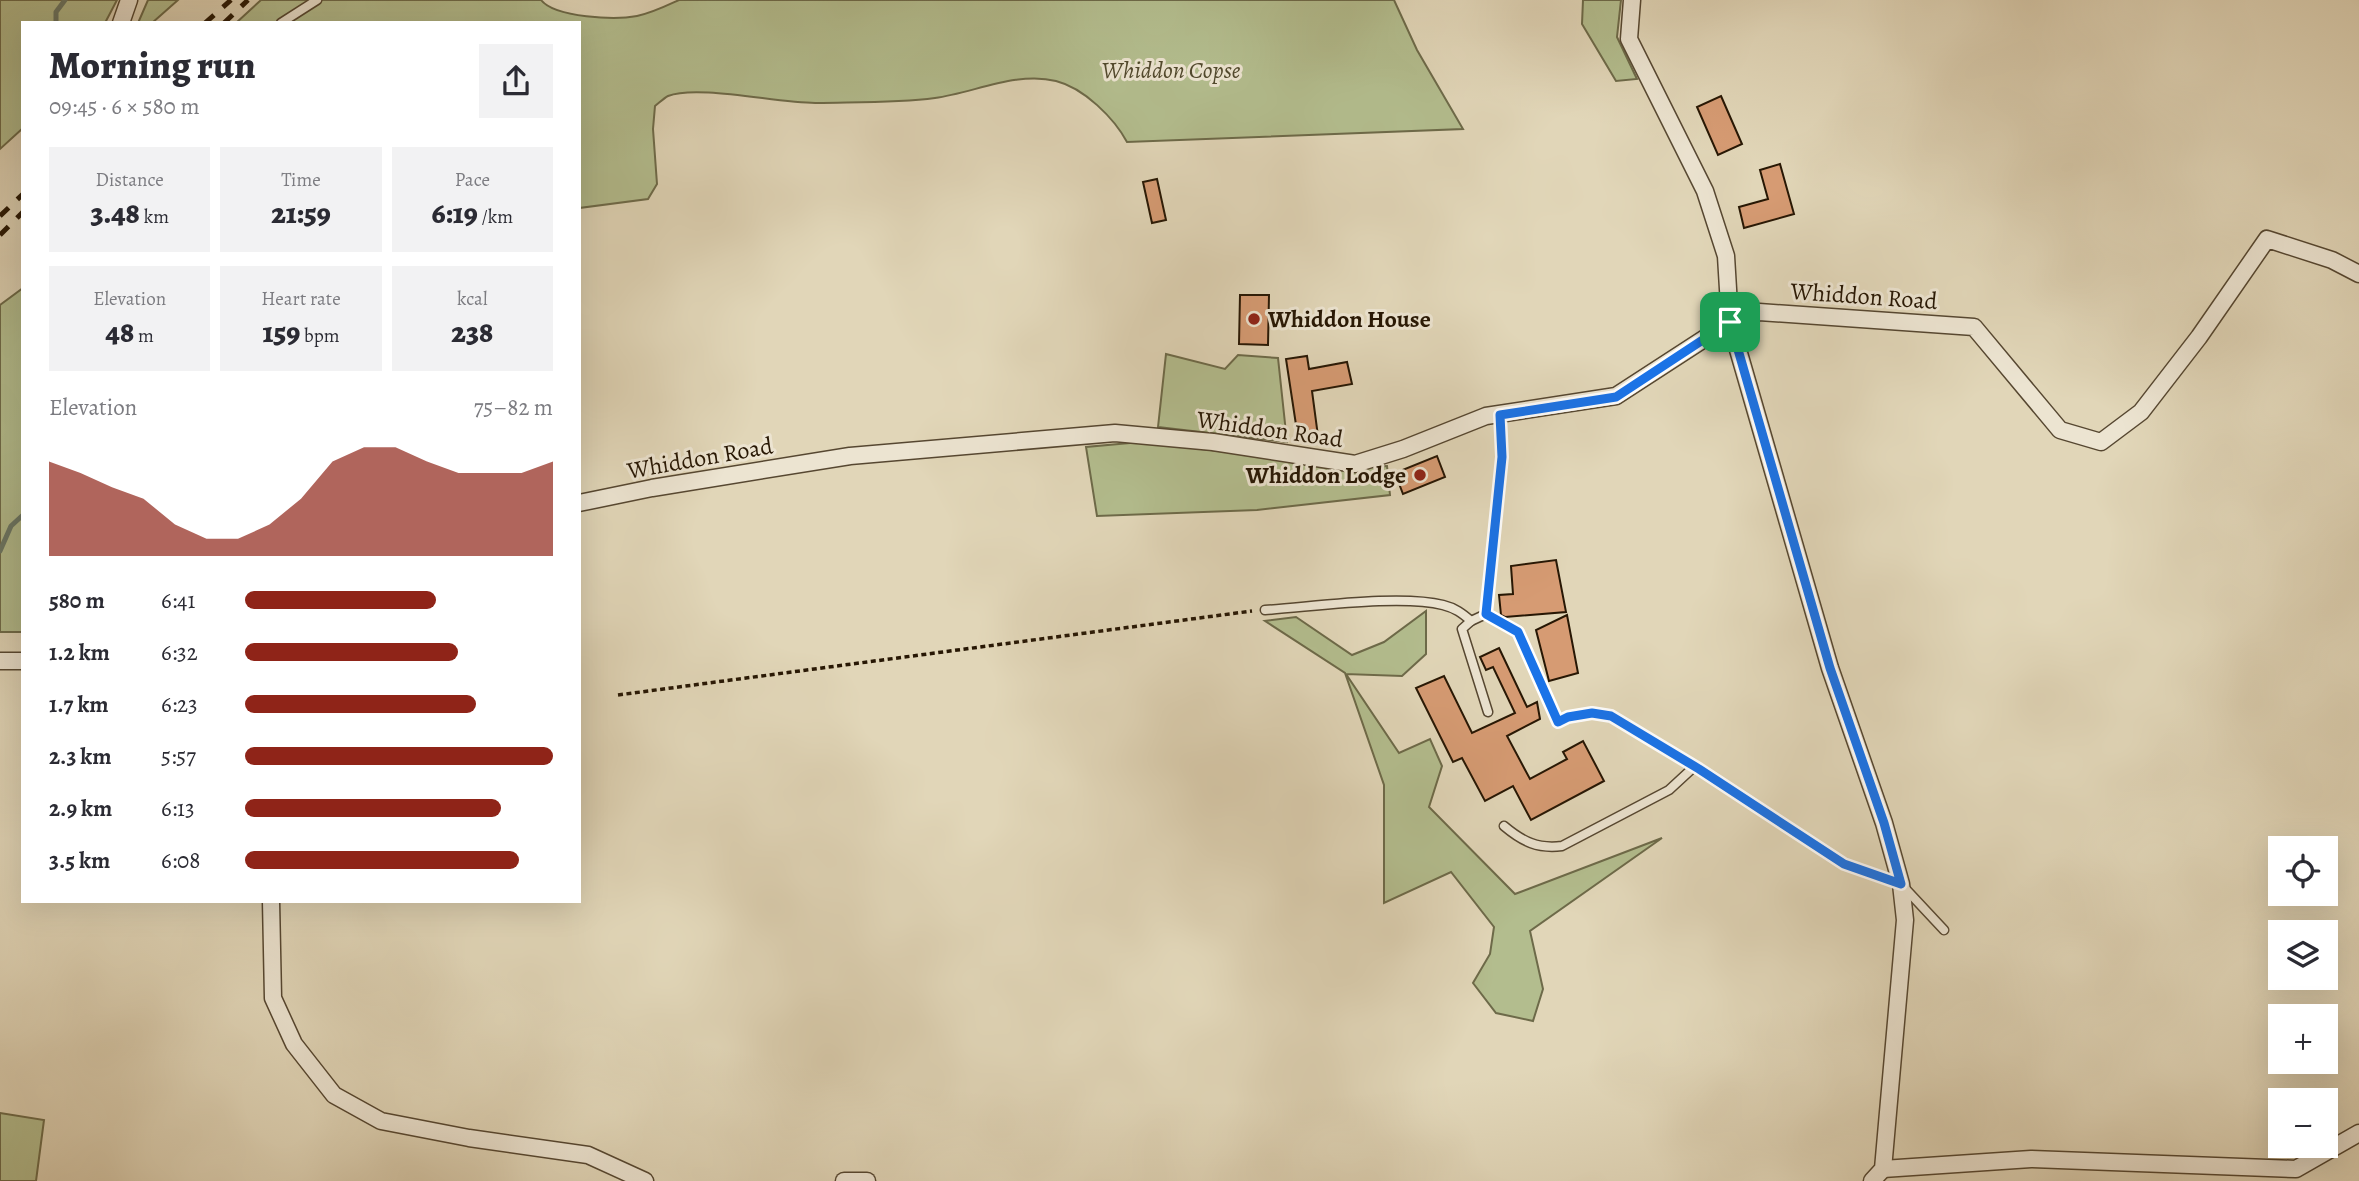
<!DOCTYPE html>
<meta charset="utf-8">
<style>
body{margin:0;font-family:Alegreya,serif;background:#f2f2f3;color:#2b2b33;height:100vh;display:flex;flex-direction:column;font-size:26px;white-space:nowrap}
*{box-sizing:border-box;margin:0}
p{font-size:23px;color:#7c7c81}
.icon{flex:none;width:38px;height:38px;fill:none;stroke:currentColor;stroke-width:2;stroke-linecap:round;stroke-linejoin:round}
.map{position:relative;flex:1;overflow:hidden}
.side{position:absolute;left:21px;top:21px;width:560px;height:882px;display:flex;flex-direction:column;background:#fff;border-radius:0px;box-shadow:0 7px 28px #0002}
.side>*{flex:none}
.fabs{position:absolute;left:2268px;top:836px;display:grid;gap:14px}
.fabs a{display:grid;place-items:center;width:70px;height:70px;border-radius:0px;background:#fff;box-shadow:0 7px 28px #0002;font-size:35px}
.pin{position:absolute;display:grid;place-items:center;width:60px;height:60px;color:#fff;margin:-30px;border-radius:14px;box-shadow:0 4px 10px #0006}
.round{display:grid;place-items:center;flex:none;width:74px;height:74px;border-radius:0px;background:#f2f2f3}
.head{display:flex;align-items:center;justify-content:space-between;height:119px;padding:0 28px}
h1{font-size:38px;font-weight:800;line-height:52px}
.stats{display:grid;grid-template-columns:repeat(3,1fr);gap:10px;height:119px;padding:7px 28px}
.stats div{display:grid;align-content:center;border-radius:0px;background:#f2f2f3;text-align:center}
.stats b{font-size:30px;font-weight:800}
.stats small{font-size:19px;font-weight:400}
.stats p{font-size:19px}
.chart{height:196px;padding:14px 28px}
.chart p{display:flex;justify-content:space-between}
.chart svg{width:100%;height:126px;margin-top:7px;fill:#8f2418;opacity:.7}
ul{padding:0 28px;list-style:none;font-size:23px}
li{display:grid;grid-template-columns:112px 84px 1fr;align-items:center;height:52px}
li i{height:18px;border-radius:9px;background:#8f2418}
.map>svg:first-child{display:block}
</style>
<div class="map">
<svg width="2359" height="1181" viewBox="0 0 2359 1181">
<rect width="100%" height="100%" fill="#e1d6b8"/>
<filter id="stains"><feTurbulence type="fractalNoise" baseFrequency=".00286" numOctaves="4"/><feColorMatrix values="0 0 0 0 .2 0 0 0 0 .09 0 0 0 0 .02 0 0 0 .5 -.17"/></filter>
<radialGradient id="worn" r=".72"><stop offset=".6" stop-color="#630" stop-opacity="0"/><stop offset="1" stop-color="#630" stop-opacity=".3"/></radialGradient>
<g fill="#b3bd8e" stroke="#6d6a49" stroke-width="2">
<polygon points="0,0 117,0 105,23 23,23 23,128 0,149"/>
<polygon points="148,0 178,0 152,23 138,23"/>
<path d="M261 0H541C555 18 616 20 637 16 652 13 666 6 679 0H1394L1417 50 1463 129 1127 142C1114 118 1084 88 1056 81 1017 71 973 93 935 98 897 103 856 102 817 103 781 104 698 84 668 96 664 98 659 103 655 106L653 129 657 184 648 199 579 208V23H236Z"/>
<polygon points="1583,0 1621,0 1617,37 1637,79 1616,81 1582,24"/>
<polygon points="23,288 23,632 0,632 0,305"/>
<polygon points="1166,354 1225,369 1238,355 1278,358 1287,442 1158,427"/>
<polygon points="1141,442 1355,467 1387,466 1390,495 1257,510 1097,516 1086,447"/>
<polygon points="1426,611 1426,654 1402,676 1346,674 1399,753 1430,739 1442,766 1429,807 1515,894 1662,838 1530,931 1543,989 1533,1021 1496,1013 1473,983 1490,954 1494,927 1451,872 1384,903 1384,785 1345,673 1265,621 1296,617 1352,655 1384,642"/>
<polygon points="0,1113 44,1120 36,1181 0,1181"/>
</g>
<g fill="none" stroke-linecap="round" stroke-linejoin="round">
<g stroke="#697868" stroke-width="5">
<polyline points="56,23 56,12 65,0"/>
<polyline points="0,551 11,526 23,515"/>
</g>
</g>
<g fill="#d69b73" stroke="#271704" stroke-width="2">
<polygon points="1721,96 1742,144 1718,155 1697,107"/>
<polygon points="1780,164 1794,214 1744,228 1739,207 1768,199 1760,170"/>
<polygon points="1157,179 1166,220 1152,223 1143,182"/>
<polygon points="1240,295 1269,295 1268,345 1239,344"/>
<polygon points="1307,356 1309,369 1347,362 1352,384 1312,391 1318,436 1298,438 1286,359"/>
<polygon points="1437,456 1445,477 1403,494 1395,473"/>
<polygon points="1556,560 1566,612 1505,617 1501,615 1499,595 1513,594 1511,566"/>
<polygon points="1567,615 1578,673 1549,681 1536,630"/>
<polygon points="1499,648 1527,707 1537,702 1540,719 1507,736 1530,779 1567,759 1563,752 1583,741 1604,781 1531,820 1513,786 1485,801 1462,758 1453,762 1416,688 1444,676 1472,733 1515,713 1493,667 1486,670 1480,657"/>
</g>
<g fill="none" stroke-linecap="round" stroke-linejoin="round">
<defs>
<g id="service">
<polyline points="281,23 317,0"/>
<path d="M1265 610C1312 607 1400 594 1443 605 1455 608 1462 613 1471 621"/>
<polyline points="1486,614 1518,632 1558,722 1568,717 1592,713 1611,716 1699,769 1844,864 1901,884 1944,930"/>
<polyline points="1488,712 1462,629 1471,621 1486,614 1502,457 1500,415"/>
<path d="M1504 826C1523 842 1538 849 1562 846L1669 790 1695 766"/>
</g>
<g id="minor">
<polyline points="1632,0 1629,39 1705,191 1726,256 1730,322 1830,668 1884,823 1901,884 1905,920 1883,1169 1872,1181"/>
<polyline points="121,23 129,0"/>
<polyline points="579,503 652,488 850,456 1115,433 1213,442 1355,464 1403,449 1486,416 1616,396 1730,322 1759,312 1974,327 2060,430 2101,442 2141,412 2199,337 2267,239 2332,260 2359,274"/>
<polyline points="0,661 23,661"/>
<polyline points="271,901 273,998 294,1044 334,1095 381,1121 469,1138 588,1155 645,1181"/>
<polyline points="1883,1169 2031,1159 2296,1169 2359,1133"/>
<polyline points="844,1181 867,1181"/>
</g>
</defs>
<use href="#service" stroke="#564731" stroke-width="11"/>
<use href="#minor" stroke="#564731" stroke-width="19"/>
<polyline stroke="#271704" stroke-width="3.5" stroke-dasharray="5 3.5" stroke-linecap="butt" points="618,695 1252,611"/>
<use href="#service" stroke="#ece4d1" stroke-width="8"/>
<use href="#minor" stroke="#ece4d1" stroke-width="16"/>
<g stroke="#271704" stroke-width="5" stroke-dasharray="12 12" stroke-linecap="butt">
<polyline points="205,23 231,0"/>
<polyline points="224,23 248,0"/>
<polyline points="0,216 23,194"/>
<polyline points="0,235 23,212"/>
</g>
</g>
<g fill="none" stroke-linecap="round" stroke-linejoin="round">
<defs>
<polygon id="route" points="1730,322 1830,668 1884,823 1901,884 1844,864 1699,769 1611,716 1592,713 1568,717 1558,722 1518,632 1486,614 1502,457 1500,415 1616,397"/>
</defs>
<use href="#route" stroke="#fff" stroke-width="14"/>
<use href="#route" stroke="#1a73e8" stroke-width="9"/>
</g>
<g fill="#8f2418" stroke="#ece4d1" stroke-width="2.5">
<circle cx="1254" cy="319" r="7"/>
<circle cx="1420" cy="475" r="7"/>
</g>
<g text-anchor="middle" stroke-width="6" stroke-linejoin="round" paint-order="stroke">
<g font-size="24" font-style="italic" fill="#51492d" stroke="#ece4d1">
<text x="1171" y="78">Whiddon Copse</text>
</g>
<g font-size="24" fill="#271704" stroke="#ece4d1">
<text transform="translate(1864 296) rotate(4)" y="8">Whiddon Road</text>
<text transform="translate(1270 429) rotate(8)" y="8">Whiddon Road</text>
<text transform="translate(700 458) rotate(-10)" y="8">Whiddon Road</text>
</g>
<g font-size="24" font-weight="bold" fill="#271704" stroke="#ece4d1" text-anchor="start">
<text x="1268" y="327">Whiddon House</text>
<text x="1406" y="483" text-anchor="end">Whiddon Lodge</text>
</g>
</g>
<rect width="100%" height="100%" filter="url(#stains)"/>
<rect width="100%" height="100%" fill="url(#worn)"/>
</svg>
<div class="fabs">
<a><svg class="icon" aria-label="locate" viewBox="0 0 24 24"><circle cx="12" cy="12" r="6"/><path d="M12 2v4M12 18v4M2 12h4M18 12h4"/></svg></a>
<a><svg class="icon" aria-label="layers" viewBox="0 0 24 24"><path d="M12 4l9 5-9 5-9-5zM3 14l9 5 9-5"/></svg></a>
<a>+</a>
<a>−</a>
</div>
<div class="pin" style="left:1730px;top:322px;background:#1e9e55"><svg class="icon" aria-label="arrive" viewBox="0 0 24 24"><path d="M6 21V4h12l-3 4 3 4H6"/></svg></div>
<section class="side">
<div class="head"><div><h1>Morning run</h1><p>09:45 · 6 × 580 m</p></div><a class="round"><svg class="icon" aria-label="share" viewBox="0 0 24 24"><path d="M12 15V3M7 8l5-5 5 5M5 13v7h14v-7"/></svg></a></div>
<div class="stats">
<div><p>Distance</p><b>3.48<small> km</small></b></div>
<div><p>Time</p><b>21:59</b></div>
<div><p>Pace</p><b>6:19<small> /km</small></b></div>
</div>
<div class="stats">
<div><p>Elevation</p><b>48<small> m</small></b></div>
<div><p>Heart rate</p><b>159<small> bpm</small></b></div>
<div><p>kcal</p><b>238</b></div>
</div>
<div class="chart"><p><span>Elevation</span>75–82 m</p>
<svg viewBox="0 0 160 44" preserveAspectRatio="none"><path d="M0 44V11L10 15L20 20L30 24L40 33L50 38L60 38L70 33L80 24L90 11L100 6L110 6L120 11L130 15L140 15L150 15L160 11V44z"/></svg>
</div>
<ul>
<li><b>580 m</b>6:41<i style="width:62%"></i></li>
<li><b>1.2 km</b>6:32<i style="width:69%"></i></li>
<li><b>1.7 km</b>6:23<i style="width:75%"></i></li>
<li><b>2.3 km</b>5:57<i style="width:100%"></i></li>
<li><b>2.9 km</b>6:13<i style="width:83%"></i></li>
<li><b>3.5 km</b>6:08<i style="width:89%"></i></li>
</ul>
</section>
</div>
